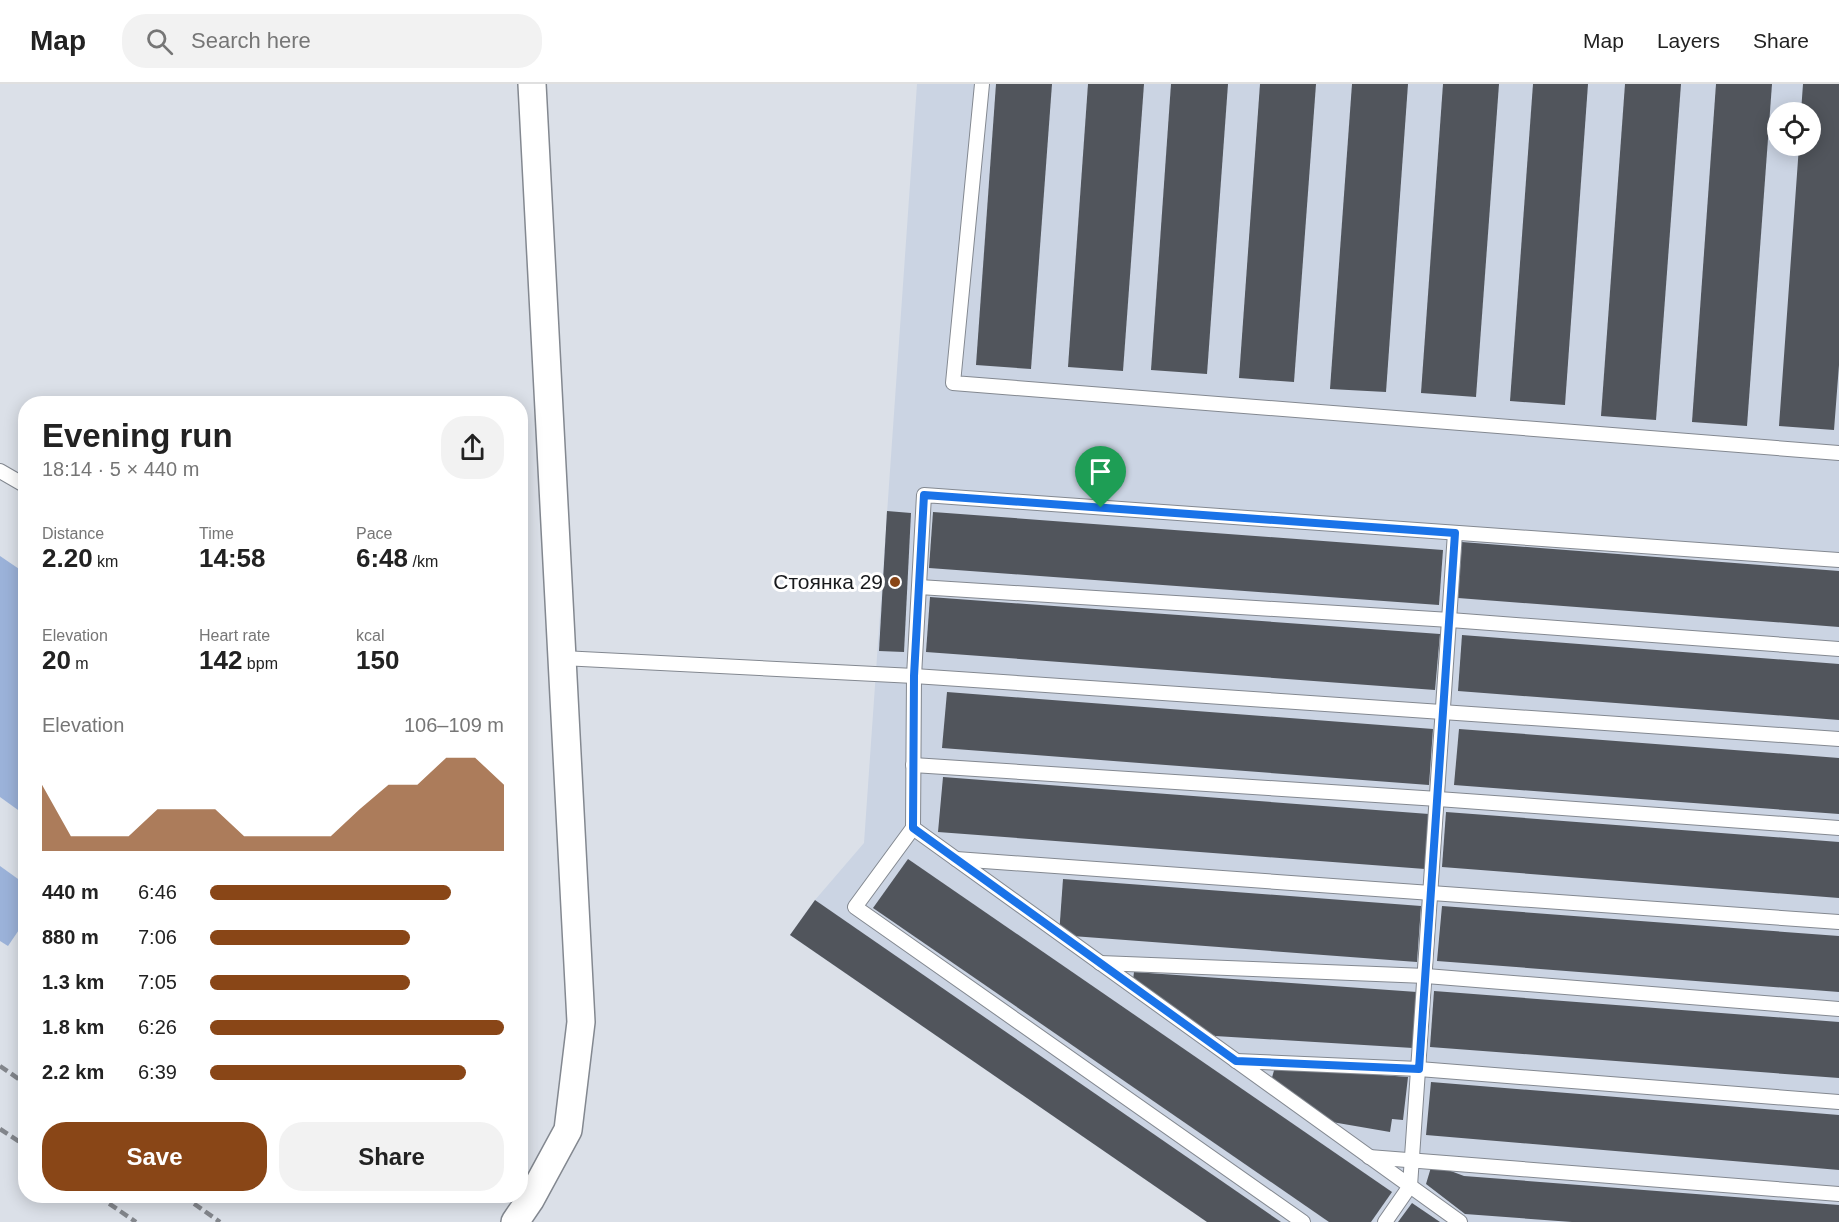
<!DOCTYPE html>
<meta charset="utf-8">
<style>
body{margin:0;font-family:Arial,sans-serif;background:#f2f2f2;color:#222;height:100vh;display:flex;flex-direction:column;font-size:22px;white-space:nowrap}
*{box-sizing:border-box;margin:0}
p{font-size:20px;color:#767676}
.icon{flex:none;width:33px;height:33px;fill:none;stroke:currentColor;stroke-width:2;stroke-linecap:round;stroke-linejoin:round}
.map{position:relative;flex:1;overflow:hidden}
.drawer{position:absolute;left:18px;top:312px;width:510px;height:807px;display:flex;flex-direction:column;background:#fff;border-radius:24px;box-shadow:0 3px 15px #0003}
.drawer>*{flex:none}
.fabs{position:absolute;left:1767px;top:18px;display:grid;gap:12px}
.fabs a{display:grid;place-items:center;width:54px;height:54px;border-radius:50%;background:#fff;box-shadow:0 3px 15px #0003;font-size:30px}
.pin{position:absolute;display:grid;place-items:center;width:51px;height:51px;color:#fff;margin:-62px -26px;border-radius:50% 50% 50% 0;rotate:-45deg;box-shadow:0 0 6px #0007}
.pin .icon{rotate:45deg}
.round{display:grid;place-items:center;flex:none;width:63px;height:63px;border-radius:24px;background:#f2f2f2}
.head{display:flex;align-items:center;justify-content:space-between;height:102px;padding:0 24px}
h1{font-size:33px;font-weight:700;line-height:45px}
.figures{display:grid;grid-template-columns:repeat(3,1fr);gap:9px;height:102px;padding:6px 24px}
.figures div{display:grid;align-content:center}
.figures b{font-size:26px;font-weight:700}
.figures small{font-size:16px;font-weight:400}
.figures p{font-size:16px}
.chart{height:168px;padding:12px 24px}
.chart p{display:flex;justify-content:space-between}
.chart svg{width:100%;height:108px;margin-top:6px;fill:#894617;opacity:.7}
.action{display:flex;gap:12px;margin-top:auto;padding:12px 24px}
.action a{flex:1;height:69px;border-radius:24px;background:#894617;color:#fff;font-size:24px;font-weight:700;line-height:69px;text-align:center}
.action a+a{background:#f2f2f2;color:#222}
ul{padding:0 24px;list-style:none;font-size:20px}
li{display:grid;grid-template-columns:96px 72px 1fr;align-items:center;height:45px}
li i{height:15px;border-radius:8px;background:#894617}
header{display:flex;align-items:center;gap:36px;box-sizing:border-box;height:84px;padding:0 30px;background:#fff;border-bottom:2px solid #e0e0e0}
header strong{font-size:28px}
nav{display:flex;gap:33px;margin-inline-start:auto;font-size:21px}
.search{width:420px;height:54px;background:#f2f2f2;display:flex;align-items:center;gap:15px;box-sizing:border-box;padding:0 21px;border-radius:24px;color:#767676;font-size:22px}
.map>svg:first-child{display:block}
</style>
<header>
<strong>Map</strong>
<div class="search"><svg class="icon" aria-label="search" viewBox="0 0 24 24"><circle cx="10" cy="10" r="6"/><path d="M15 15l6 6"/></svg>Search here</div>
<nav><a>Map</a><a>Layers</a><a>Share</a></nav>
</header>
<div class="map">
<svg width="1839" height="1138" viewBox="0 0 1839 1138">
<rect width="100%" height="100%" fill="#dbe0e8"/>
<path fill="#cbd4e3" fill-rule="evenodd" d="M917 0H1839V1138H1207L790 851 815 816 864 759ZM1778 28H1810V62H1778Z"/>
<g fill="#9bb2d9">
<polygon points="0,472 25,489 25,731 0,713"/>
<polygon points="0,782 25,800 25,837 8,862 0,857"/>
</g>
<g fill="#51555c">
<polygon points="996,0 1052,0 1031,285 976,281"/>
<polygon points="1088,0 1144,0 1123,287 1068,283"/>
<polygon points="1171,0 1228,0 1207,290 1151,286"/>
<polygon points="1260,0 1316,0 1294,298 1239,294"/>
<polygon points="1352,0 1408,0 1386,308 1330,305"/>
<polygon points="1443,0 1499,0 1476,313 1421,309"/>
<polygon points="1533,0 1588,0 1565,321 1510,317"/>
<polygon points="1625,0 1681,0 1656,336 1601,332"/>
<polygon points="1716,0 1772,0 1747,342 1692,338"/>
<polygon points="1803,0 1839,0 1839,281 1834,346 1779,342 1799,62 1810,62 1810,28 1801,28"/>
<polygon points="887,427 911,429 904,568 879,567"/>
<polygon points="933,428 1443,466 1439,521 929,484"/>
<polygon points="1462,458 1839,487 1839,543 1458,514"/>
<polygon points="930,513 1440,550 1435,606 926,568"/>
<polygon points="1462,551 1839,580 1839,636 1458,607"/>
<polygon points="947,608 1433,645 1429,701 942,664"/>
<polygon points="1459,645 1839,674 1839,730 1454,701"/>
<polygon points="943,693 1429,730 1425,785 938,748"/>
<polygon points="1446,728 1839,758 1839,814 1442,783"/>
<polygon points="908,775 1392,1108 1371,1138 1329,1138 873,824"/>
<polygon points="1063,795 1421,822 1417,878 1059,851"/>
<polygon points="815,816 1281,1138 1207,1138 790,851"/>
<polygon points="1442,822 1839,852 1839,908 1437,877"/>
<polygon points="1134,888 1417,908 1413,964 1215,952 1132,905"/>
<polygon points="1434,907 1839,938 1839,994 1430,963"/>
<polygon points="1275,983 1408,993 1403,1036 1392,1035 1390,1048 1332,1038 1271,997"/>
<polygon points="1431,998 1839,1031 1839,1086 1426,1051"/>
<polygon points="1432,1080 1464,1092 1839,1121 1839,1138 1572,1138 1465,1130 1426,1100"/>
<polygon points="1412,1119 1440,1138 1398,1138"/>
</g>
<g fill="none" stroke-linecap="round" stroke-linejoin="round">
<defs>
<g id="service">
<polyline points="982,0 953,299 1839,369"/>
<polyline points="0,387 26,402"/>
<polyline points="919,503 1450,536 1839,565"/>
<polyline points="562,574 914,592 1839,655"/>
<polyline points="913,681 1438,715 1839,744"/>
<polyline points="913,744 1460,1138"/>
<polyline points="956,775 1839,838"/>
<polyline points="1100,879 1426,892 1839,925"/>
<polyline points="1236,977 1419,985 1839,1018"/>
<polyline points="1369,1073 1839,1110"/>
<polyline points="1303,1138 855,823 913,744 914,592 924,411 1839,476"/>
<polyline points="1385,1138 1410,1102 1455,449"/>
</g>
<polyline id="minor" points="515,1138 530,1116 568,1046 581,938 532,0"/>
</defs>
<use href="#service" stroke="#838890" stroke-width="16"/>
<use href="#minor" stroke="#838890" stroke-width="30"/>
<use href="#service" stroke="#fff" stroke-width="14"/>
<use href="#minor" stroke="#fff" stroke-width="27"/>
<g stroke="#83868c" stroke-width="4.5" stroke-dasharray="9 4.5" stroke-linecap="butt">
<polyline points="0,982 26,1000"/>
<polyline points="0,1045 26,1062"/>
<polyline points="98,1112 136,1138"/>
<polyline points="183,1112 220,1138"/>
</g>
</g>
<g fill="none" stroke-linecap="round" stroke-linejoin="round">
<defs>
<polygon id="route" points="924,411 1455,449 1419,985 1236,977 913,744 914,592"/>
</defs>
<use href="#route" stroke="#fff" stroke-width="12"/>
<use href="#route" stroke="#1a73e8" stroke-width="8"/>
</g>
<circle fill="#894617" stroke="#fff" stroke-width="2" cx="895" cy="498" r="6"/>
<g text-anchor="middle" stroke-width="6" stroke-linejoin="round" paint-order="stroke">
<g font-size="21" fill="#181a1d" stroke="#fff" text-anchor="end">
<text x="883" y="505">Стоянка 29</text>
</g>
</g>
</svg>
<div class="fabs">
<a><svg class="icon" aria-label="locate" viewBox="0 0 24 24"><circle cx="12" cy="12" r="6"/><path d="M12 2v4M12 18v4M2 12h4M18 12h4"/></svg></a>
</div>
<div class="pin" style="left:1101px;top:424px;background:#1e9e55"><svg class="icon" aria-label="arrive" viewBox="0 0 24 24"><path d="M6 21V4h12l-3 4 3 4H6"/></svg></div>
<section class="drawer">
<div class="head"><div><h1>Evening run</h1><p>18:14 · 5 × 440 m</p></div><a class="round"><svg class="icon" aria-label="share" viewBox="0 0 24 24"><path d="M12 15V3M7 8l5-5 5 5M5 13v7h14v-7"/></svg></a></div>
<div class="figures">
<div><p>Distance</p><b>2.20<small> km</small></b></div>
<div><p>Time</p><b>14:58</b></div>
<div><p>Pace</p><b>6:48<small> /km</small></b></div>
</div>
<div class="figures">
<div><p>Elevation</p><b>20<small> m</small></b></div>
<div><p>Heart rate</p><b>142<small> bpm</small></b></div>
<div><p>kcal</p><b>150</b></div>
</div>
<div class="chart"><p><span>Elevation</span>106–109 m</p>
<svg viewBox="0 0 160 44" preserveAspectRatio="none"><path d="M0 44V17L10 38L20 38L30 38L40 27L50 27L60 27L70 38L80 38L90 38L100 38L110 27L120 17L130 17L140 6L150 6L160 17V44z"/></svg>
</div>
<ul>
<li><b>440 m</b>6:46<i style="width:82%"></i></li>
<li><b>880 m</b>7:06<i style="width:68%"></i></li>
<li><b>1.3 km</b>7:05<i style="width:68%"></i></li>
<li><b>1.8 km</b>6:26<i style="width:100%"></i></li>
<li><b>2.2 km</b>6:39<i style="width:87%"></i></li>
</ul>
<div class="action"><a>Save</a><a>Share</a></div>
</section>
</div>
